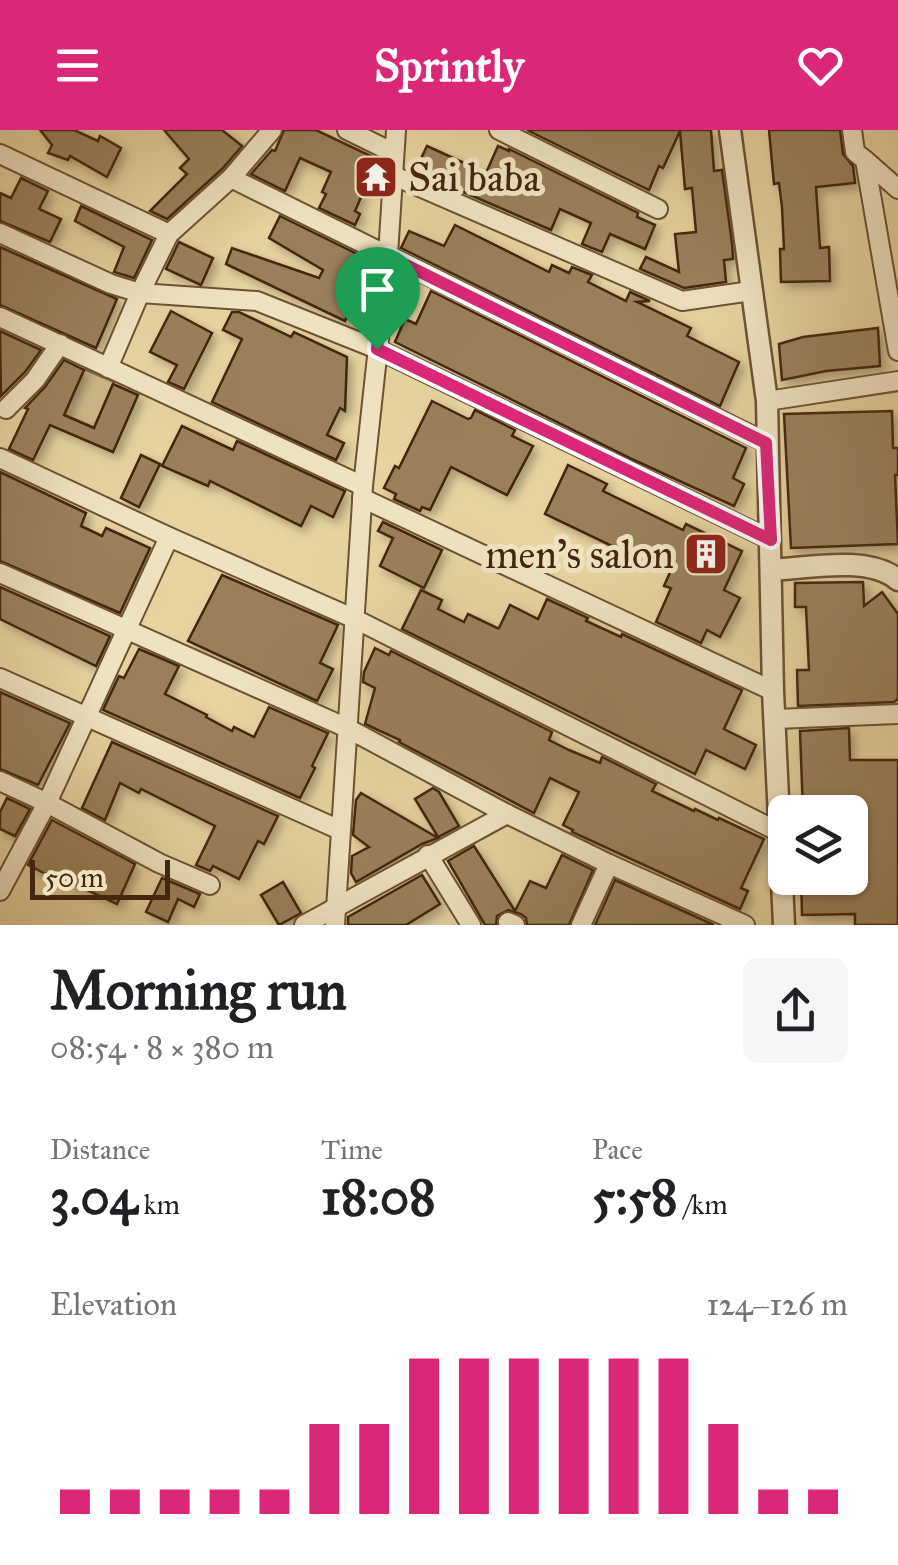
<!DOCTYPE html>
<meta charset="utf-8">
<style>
body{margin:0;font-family:"IM FELL Great Primer",serif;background:#f6f6f6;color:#202124;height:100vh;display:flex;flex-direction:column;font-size:38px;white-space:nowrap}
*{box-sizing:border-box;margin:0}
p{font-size:32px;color:#757577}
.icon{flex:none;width:55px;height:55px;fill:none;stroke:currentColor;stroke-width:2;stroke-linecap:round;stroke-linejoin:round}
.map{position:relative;height:795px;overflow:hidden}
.panel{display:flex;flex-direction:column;background:#fff;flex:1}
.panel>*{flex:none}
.buttons{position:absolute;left:768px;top:665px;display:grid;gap:20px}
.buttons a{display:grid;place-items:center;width:100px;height:100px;border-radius:15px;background:#fff;box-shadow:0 2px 8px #0004;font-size:50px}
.scale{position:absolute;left:30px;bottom:25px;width:140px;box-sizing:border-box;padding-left:10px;border:5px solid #45260e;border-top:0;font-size:28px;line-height:35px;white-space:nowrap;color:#45260e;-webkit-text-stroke:8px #efe2c1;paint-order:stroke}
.pin{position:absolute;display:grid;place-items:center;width:85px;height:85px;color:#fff;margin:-102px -42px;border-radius:50% 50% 50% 0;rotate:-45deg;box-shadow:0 0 10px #0007}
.pin .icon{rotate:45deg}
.round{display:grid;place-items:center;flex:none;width:105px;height:105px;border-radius:15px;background:#f6f6f6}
.overview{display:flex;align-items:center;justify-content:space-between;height:170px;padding:0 50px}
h1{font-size:55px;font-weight:800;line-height:75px}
.metrics{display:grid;grid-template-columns:repeat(3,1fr);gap:15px;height:170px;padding:10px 50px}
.metrics div{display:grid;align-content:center}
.metrics b{font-size:50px;font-weight:800}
.metrics small{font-size:28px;font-weight:400}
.metrics p{font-size:28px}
.chart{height:280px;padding:20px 50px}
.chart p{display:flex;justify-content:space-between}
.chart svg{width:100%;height:180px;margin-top:10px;stroke:#db2777;stroke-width:6}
header{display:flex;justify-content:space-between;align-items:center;height:130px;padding:0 50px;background:#db2777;color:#fff;font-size:45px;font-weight:800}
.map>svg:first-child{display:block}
</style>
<header><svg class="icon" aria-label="menu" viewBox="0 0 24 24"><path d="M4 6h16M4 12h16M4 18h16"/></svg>Sprintly<svg class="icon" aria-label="heart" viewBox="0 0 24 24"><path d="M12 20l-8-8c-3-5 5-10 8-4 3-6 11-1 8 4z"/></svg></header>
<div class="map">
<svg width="898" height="795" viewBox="0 0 898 795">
<defs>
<filter id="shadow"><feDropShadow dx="5" dy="5" stdDeviation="5" flood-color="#0004"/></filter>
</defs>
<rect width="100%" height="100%" fill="#e6d3a0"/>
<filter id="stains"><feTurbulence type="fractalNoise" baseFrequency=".002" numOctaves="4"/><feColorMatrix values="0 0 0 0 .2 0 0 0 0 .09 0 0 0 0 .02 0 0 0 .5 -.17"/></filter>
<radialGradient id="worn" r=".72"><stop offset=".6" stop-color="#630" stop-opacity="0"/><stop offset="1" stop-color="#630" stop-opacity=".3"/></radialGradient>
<polygon fill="#cbb687" stroke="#886e4a" stroke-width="2.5" points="84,239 114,252 94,298 64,285"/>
<g fill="#99805a" stroke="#45260e" stroke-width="2.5" filter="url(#shadow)">
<polygon points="40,0 74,0 98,11 100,6 121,18 107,47 70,26 68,30 48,23 52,15"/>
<polygon points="164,0 222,0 242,16 222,39 167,89 150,81 187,44 180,38 189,29"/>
<polygon points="284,0 316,0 373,27 358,61 363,63 355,81 360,84 355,95 319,78 326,64 322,62 331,42 300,28 285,61 251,44 272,20 275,21"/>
<polygon points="527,0 711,0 714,41 722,40 732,113 733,129 724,130 726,152 684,158 640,139 646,127 679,142 675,104 696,102 692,58 685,59 680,1 663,38 659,36 649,60"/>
<polygon points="769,0 840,0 843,24 853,36 855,53 816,57 820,118 829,117 830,151 781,152 780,119 784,119 782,77 779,53 774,54"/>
<polygon points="427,16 486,43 498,16 509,21 509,19 638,83 637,87 655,95 645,119 610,104 602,122 582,114 591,93 560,79 551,100 415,41"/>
<polygon points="21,48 48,61 39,79 61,89 50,112 0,91 0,63 11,68"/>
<polygon points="81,76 152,110 134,148 114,142 124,117 75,91"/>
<polygon points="280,86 361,126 346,159 357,164 345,191 226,134 232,118 319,148 323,140 269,108"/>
<polygon points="455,95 549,142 552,135 569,143 572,137 592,145 588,152 626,171 630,162 650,171 637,172 691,198 687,206 739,232 720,276 401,118 409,101 444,116"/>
<polygon points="179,112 213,128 201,155 166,139"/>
<polygon points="0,117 117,169 96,218 0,175"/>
<polygon points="431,161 746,318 733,348 744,354 734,376 634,330 395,212 405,189 416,194"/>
<polygon points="171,181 212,203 184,259 168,252 177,235 150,222"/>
<polygon points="232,182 239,182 291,207 294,202 347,227 345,281 340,278 327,305 344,313 336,330 212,272 242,209 223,200"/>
<polygon points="878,198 880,236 826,241 782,250 779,214 803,207"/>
<polygon points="0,201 41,220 25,242 1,266"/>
<polygon points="64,230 84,240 64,285 94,298 113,254 138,265 113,322 50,295 33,330 9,319 28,279 25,278 45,257"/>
<polygon points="432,271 468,289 471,288 475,280 515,300 512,306 533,316 507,365 451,337 430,380 422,377 420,381 394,369 396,364 384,358 395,336 399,338"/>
<polygon points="892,281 893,318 898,318 898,345 895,345 898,414 791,418 784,284"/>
<polygon points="182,296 233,320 237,311 345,361 333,387 311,376 301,396 210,351 208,356 162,336"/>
<polygon points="141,325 160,334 139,377 121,368"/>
<polygon points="568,335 607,354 603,361 683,400 686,394 742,421 724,460 740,468 720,507 707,500 701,513 656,492 671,458 664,456 675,431 645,416 639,429 545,384"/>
<polygon points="0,342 86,383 81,396 102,406 106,398 150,418 120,483 0,431"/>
<polygon points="383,392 442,420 424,458 380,436 393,408 378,401"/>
<polygon points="222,445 338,495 320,533 333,539 317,571 188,511"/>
<polygon points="863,452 864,476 882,462 898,484 898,569 894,572 798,576 797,540 809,540 806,477 795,477 795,453"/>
<polygon points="0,457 110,506 96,536 0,489"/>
<polygon points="421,460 442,470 438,479 464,492 468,484 497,498 499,498 510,475 538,489 547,469 588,488 586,491 621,507 622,504 742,560 724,599 756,615 745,639 706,620 695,644 402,499"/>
<polygon points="375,518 389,525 391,521 552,602 549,610 569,620 600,633 602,627 656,654 652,661 694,681 695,679 718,690 719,688 764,709 741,758 748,761 740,779 572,702 573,700 563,695 579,662 550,648 534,683 399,612 400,610 365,594 375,558 363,552 364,542"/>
<polygon points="139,519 179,536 165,564 207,585 206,587 232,601 234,597 254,607 269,577 328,603 312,636 315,638 300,668 103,580 119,546 124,548"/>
<polygon points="0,562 70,593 38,655 0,639"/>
<polygon points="849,598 850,630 898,630 898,795 855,795 855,784 802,785 801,748 850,748 850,682 803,682 800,601"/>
<polygon points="112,612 278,686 264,714 258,711 239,749 213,736 210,741 196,735 215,696 141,659 139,663 120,653 105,690 82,678"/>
<polygon points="433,658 439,662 459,696 438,707 415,669"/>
<polygon points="361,663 438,708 422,714 356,752 351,743 352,726 369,717 353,705 356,670"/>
<polygon points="7,668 30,679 15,706 0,699 0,682"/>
<polygon points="52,690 135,734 117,774 53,744 52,747 28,735"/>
<polygon points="474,716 515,781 530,751 546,758 562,725 593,740 569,795 527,795 526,788 521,784 508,780 497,786 496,795 485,795 448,731"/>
<polygon points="422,745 440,774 406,795 348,795 348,787"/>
<polygon points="162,748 200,764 194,777 178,769 168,792 146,782"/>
<polygon points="615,750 714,795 595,795"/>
<polygon points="283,752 301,783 279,795 261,765"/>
</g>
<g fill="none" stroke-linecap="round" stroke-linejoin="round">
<defs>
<g id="minor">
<polyline points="347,0 394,23"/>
<polyline points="499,0 658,79"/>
<polyline points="852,0 855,22 865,30 898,221"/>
<polyline points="0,24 169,104"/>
<polyline points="865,30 898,59"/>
<polyline points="392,45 682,171 751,161"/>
<polyline points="231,48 767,313"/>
<polyline points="0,103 111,154 140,163 257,171 377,219 771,410"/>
<polyline points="0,187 363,356"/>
<polyline points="108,238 140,163 169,104 231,48 272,0"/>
<polyline points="767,271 898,251"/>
<polyline points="6,279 35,250 60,214"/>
<polyline points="0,328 169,407 355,489 779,702"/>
<polyline points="362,368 773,561"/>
<polyline points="0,443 347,598 507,684 304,795"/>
<polyline points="0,548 340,700"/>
<polyline points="776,589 898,584"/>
<polyline points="0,651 47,673 169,407"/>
<polyline points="507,684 609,734 745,795"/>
<polyline points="428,725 471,795"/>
<polyline points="0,761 47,673 159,733 210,755"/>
<polyline points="508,792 515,795"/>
<polyline points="335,795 363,356 388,125 396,0"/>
<polyline points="581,795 609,734"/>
</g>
<g id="tertiary">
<polyline points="730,0 767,271 773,561 784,795"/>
<path d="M771 440C807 438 869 425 898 450"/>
</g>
</defs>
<use href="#minor" stroke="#6d5132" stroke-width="22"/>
<use href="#tertiary" stroke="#6d5132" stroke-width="25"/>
<use href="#minor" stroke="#efe2c1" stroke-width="18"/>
<use href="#tertiary" stroke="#efe2c1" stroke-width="20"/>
</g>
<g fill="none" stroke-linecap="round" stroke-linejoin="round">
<defs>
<polygon id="route" points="388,126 766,313 771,410 377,219"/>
</defs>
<use href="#route" stroke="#fff" stroke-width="20"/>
<use href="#route" stroke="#db2777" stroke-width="12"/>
</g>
<defs>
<symbol id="temple-square" viewBox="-11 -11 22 22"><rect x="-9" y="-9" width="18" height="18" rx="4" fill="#8f2418" stroke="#efe2c1"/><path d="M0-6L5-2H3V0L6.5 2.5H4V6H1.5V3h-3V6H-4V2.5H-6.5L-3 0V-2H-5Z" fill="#fff"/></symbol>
<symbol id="building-square" viewBox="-11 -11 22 22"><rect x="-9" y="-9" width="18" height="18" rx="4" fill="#8f2418" stroke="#efe2c1"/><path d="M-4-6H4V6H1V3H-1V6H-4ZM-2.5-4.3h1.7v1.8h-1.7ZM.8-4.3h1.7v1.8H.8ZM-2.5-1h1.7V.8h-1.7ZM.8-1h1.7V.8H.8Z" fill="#fff"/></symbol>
</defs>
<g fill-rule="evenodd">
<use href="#temple-square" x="351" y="22" width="50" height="50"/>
<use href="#building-square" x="681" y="399" width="50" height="50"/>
</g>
<g text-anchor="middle" stroke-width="10" stroke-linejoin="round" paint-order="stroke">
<g font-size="40" fill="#45260e" stroke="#efe2c1" text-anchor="start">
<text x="408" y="61">Sai baba</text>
<text x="674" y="438" text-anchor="end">men's salon</text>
</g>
</g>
<rect width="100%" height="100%" filter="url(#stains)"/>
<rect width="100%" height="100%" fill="url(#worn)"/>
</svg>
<div class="buttons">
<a><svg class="icon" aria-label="layers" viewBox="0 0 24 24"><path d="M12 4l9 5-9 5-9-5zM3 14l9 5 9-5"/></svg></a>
</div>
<div class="scale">50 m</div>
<div class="pin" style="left:377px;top:219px;background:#1e9e55"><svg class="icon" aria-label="arrive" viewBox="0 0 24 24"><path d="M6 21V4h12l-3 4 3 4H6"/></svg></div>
</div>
<section class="panel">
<div class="overview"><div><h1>Morning run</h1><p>08:54 · 8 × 380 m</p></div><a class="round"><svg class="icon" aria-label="share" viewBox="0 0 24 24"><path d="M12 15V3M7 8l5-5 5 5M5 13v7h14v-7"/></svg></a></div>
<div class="metrics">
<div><p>Distance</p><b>3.04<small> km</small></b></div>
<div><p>Time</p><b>18:08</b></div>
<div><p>Pace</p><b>5:58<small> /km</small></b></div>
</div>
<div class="chart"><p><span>Elevation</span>124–126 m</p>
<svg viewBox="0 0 160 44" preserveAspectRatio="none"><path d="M5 44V38M15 44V38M25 44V38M35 44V38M45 44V38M55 44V22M65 44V22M75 44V6M85 44V6M95 44V6M105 44V6M115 44V6M125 44V6M135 44V22M145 44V38M155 44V38"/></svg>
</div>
</section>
